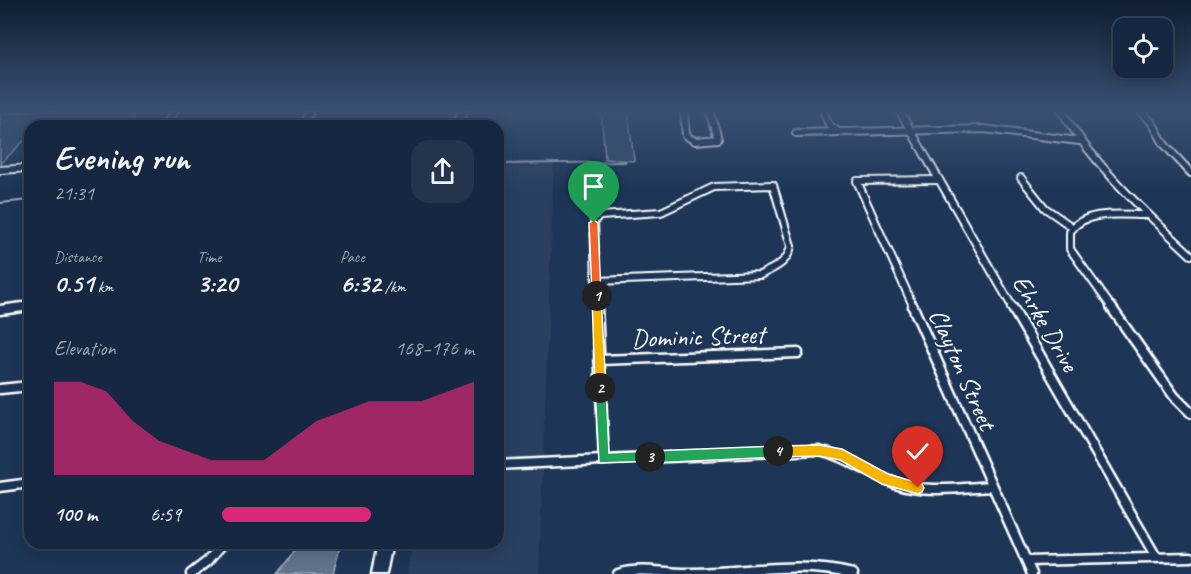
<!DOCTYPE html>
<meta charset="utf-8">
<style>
body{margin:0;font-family:Caveat,sans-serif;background:#23344c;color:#f1f3f6;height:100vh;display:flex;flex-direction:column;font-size:22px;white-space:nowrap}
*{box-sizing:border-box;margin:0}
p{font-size:20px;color:#9ea6b1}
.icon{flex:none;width:33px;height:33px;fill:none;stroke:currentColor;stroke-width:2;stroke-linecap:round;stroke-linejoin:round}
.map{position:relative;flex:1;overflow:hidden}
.sheet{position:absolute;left:24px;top:120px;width:480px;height:429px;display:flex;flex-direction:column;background:#162841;border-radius:18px;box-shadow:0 3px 15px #0003,0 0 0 2px #35445a}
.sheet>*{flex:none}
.buttons{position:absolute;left:1113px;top:18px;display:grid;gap:12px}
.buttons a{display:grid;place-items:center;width:60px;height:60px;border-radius:12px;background:#162841;box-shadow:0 3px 15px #0003,0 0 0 2px #35445a;font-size:30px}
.pin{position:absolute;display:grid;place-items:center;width:51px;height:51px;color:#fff;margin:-62px -26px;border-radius:50% 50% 50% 0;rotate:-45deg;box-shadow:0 0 6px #0007}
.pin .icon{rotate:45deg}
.km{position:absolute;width:30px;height:30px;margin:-15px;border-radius:50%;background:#222;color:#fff;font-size:16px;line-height:30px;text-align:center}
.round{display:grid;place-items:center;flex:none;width:63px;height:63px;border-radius:18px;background:#23344c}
.overview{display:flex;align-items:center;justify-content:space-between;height:102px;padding:0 30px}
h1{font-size:33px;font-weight:700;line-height:45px}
.metrics{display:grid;grid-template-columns:repeat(3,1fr);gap:9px;height:102px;padding:6px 30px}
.metrics div{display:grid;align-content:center}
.metrics b{font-size:26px;font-weight:700}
.metrics small{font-size:16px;font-weight:400}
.metrics p{font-size:16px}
.chart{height:168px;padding:12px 30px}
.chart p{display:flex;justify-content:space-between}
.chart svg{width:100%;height:108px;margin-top:6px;fill:#db2777;opacity:.7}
ul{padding:0 30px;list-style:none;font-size:20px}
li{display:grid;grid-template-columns:96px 72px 1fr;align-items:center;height:45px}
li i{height:15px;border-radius:8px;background:#db2777}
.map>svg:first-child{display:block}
</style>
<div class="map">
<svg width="1191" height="574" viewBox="0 0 1191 574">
<rect width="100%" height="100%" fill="#1d3557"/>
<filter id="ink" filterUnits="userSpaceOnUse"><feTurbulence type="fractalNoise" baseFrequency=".0167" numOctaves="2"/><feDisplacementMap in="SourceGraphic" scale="12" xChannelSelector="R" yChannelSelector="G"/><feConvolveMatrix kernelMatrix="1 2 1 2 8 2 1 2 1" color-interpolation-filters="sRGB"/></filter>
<g filter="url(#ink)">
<polygon fill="#2a4161" points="554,160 539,574 407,574 412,543 498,543 498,163"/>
<g fill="#364b69" stroke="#9aa5b4" stroke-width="1.5">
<polygon points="38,110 139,110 127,126 30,126 30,139 26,139 0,164 0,114"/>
<polygon points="601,110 628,110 634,161 605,159"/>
</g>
<polygon fill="#617289" stroke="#a0aab8" stroke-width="1.5" points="301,543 341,543 333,574 277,574"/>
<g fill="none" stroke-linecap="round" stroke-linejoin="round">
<g stroke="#a0aab8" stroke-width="2">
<polyline points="498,164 625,162"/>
<polyline points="0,203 30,200"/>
</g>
<defs>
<g id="street-far1">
<polyline points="684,110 686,136 695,141 718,139 710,110"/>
<polyline points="823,110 829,125 837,131"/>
<polyline points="899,110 1013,308"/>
<path d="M1061 110C1095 167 1143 210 1191 255"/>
<polyline points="1140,110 1153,124 1164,144 1191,173"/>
<polyline points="164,126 175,110"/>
<polyline points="302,126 310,110"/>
<polyline points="796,133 984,129 1079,141"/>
<polyline points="0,170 30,168"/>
<polyline points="1021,178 1045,208 1072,227"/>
<path d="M773 185 791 246C787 264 775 267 760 275L596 281 594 220 600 216 661 212 714 187Z"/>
<polyline points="596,281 597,308"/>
<polyline points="12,308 30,306"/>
<polyline points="914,308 857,181 939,180"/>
<path d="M1112 308 1070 249V232C1084 209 1123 215 1146 215"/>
</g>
<g id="street">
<polyline points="597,307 604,459"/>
<polyline points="913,307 1032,574"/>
<polyline points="1012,307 1156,557"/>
<polyline points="1111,307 1174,396 1191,413"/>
<polyline points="0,310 23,307"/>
<polyline points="599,360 798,353"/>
<polyline points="0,389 30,386"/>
<path d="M498 465 819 450C847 456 868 474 895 483 926 493 960 488 992 486"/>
<polyline points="0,487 30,483"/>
<polyline points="1027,561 1191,557"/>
<polyline points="191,574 208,561 223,543"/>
<path d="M618 574C641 567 663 573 687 573 744 573 797 560 853 574"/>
</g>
<g id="secondary">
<polygon points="458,110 466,110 463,126 455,126"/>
<polygon points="378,543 392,543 386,574 372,574"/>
</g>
</defs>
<use href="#street-far1" stroke="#fff" stroke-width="10"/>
<use href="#street" stroke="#fff" stroke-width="13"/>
<use href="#secondary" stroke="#fff" stroke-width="5"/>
<use href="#street-far1" stroke="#1d3557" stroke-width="6"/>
<use href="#street" stroke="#1d3557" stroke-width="8"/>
<use href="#secondary" fill="#1d3557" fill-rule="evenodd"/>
</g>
</g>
<linearGradient id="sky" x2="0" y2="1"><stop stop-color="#101d30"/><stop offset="0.58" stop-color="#3a5174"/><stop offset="1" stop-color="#3a5174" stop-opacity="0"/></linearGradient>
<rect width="1191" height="191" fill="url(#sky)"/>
<polygon fill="#f0652b" stroke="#fff" stroke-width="1.5" points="594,220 598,223 601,296 597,300 592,296 589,223"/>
<polygon fill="#f5b400" stroke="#fff" stroke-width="1.5" points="597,293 601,296 606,388 600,392 595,388 592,296"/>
<polygon fill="#22a559" stroke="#fff" stroke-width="1.5" points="600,383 606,388 609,453 650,451 656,457 654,461 599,463 595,388"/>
<polygon fill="#22a559" stroke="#fff" stroke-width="1.5" points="778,446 784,451 778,457 650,463 644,457 650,451"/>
<polygon fill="#f5b400" stroke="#fff" stroke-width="1.5" points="819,445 842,449 888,474 922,484 924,488 922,492 918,494 882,484 840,460 819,456 778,457 772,451 778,446"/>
<g text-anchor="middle" stroke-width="5" stroke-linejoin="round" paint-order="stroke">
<g font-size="26" fill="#fff" stroke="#1d3557">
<text transform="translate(1046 323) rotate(60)" y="9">Ehrke Drive</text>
<text transform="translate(698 336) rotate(-2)" y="9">Dominic Street</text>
<text transform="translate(963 369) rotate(66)" y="9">Clayton Street</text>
</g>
</g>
</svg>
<div class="buttons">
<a><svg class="icon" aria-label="locate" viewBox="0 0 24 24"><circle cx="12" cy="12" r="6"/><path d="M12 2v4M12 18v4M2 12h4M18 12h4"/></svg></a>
</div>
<div class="pin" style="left:594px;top:223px;background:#1e9e55"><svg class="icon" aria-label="arrive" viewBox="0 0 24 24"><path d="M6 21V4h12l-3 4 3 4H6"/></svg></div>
<div class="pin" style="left:918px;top:488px;background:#d93025"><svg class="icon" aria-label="check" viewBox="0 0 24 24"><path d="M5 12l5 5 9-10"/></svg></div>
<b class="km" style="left:597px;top:296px">1</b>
<b class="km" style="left:600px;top:388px">2</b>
<b class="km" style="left:650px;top:457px">3</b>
<b class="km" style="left:778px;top:451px">4</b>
<section class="sheet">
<div class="overview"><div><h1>Evening run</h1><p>21:31</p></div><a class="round"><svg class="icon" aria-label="share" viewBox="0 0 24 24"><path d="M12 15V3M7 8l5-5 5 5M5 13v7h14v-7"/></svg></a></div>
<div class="metrics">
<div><p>Distance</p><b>0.51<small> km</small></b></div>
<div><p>Time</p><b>3:20</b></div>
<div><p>Pace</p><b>6:32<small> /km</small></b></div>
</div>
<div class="chart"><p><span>Elevation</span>168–176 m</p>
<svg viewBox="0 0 160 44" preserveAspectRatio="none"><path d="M0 44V6L10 6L20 10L30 22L40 30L50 34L60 38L70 38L80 38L90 30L100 22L110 18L120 14L130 14L140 14L150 10L160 6V44z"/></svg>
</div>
<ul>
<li><b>100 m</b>6:59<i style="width:59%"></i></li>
</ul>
</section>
</div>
